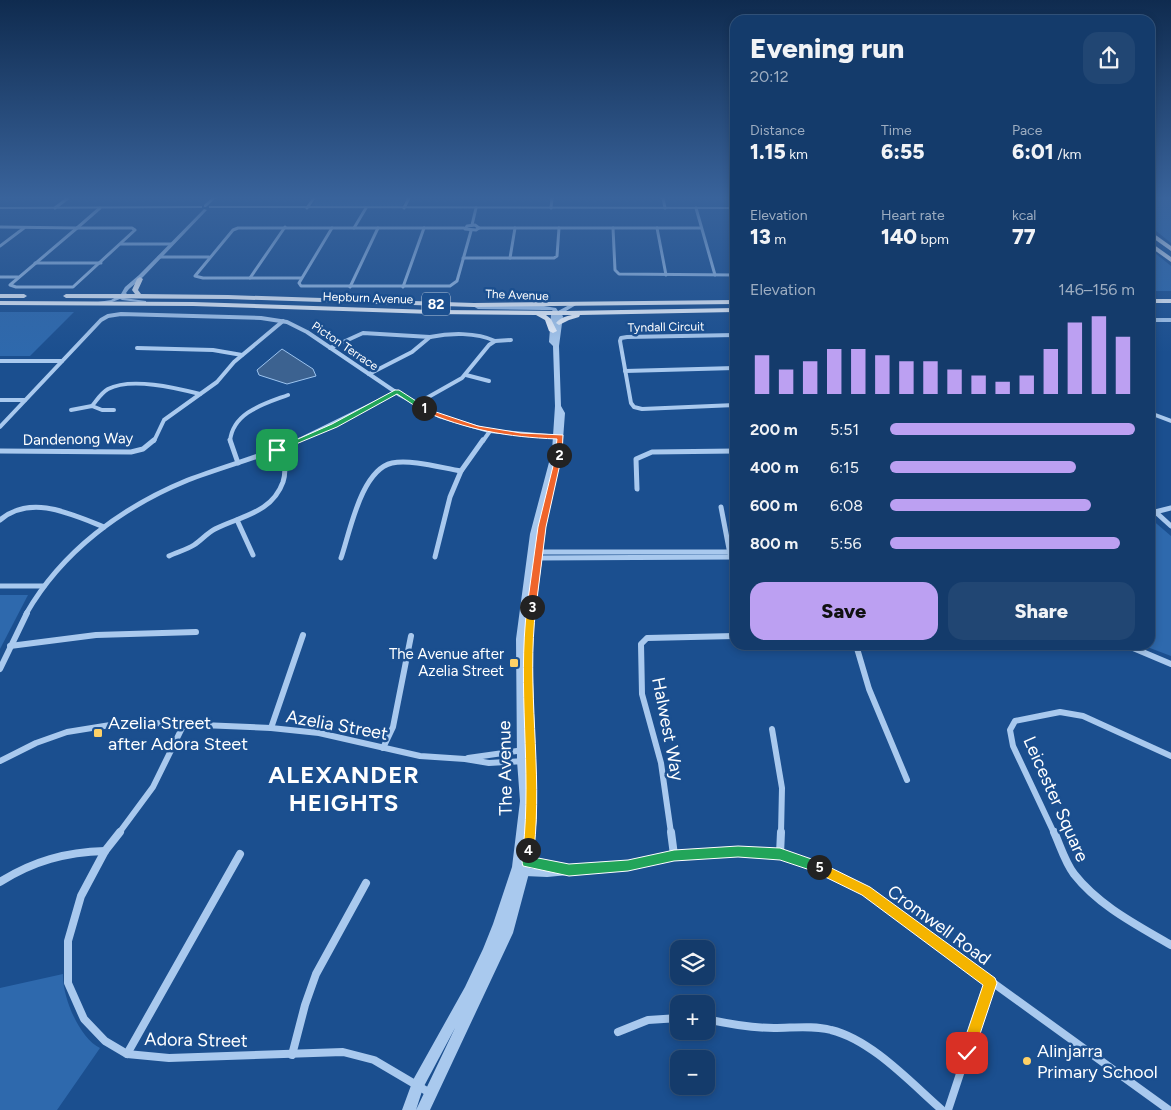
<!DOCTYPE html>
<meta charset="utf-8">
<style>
body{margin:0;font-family:Figtree,sans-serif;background:#214673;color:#f1f3f6;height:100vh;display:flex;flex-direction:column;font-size:19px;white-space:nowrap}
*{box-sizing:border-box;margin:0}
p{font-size:16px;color:#9dadc1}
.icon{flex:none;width:28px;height:28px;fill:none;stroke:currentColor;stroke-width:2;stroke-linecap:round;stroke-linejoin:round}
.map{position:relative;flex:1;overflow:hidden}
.drawer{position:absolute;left:730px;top:15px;width:425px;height:635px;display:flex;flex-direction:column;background:#143b6b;border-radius:15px;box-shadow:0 2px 8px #0003,0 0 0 1px #33557e}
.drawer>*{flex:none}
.controls{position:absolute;left:670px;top:940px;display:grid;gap:10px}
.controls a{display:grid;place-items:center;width:45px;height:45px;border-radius:10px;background:#143b6b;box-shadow:0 2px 8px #0003,0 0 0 1px #33557e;font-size:25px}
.pin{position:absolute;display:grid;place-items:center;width:42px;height:42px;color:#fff;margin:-21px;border-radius:10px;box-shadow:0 2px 8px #0006}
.km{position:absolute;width:25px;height:25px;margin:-12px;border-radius:50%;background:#222;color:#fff;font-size:14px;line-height:25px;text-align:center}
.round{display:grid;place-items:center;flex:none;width:52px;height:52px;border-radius:15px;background:#214673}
.head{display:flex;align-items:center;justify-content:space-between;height:85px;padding:0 20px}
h1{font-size:28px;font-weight:800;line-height:38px}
.metrics{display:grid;grid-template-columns:repeat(3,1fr);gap:8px;height:85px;padding:5px 20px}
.metrics div{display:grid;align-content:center}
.metrics b{font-size:21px;font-weight:800}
.metrics small{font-size:14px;font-weight:400}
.metrics p{font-size:14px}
.chart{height:140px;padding:10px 20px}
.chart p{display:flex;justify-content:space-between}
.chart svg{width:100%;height:90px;margin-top:5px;stroke:#bca0f2;stroke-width:6}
.cta{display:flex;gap:10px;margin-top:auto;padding:10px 20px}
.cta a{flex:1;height:58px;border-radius:15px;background:#bca0f2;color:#111;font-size:20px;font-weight:800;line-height:58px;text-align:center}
.cta a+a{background:#214673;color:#f1f3f6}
ul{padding:0 20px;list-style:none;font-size:16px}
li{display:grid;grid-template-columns:80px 60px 1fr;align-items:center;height:38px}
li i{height:12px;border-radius:6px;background:#bca0f2}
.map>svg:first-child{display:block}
</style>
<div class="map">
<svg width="1171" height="1110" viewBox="0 0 1171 1110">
<rect width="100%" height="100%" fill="#1b4f8f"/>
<g fill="#2e69ad">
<polygon points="316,198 407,198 403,205 398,207 312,206"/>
<polygon points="1150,198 1171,198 1171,243 1150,226"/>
<polygon points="1150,249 1171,266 1171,291 1150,291"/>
<polygon points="0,312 74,312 30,356 0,356"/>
<polygon points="1150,518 1171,536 1171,656 1142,645 1150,645"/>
<polygon points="0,595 28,595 0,649"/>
<path d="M63 974C62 996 79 1038 100 1048L57 1110H0V988Z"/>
</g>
<polygon fill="#3c6290" stroke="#9cc4f0" points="282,349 313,369 316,376 287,384 259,375 257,370"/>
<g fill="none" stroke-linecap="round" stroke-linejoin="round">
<g stroke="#a9c9ee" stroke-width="3">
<polyline points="663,198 665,208"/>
<polyline points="55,208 68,198"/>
<polyline points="307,208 314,198"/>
<polyline points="404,208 409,198"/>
<polyline points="551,208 552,198"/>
<polyline points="696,208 715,275"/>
<polyline points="472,225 476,208"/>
<polygon points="475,225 479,228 476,230 465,229 467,226"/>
<polyline points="0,227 77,228"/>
<polygon points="77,228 132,228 135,230 73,287 16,287 10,285"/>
<polyline points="77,228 100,208"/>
<polyline points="332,228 299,283 301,286 450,286 457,281 471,231"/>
<polyline points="354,228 366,208"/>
<polyline points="479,228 700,228"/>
<polyline points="613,228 615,270 619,274 735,275"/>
<polyline points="657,228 666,275"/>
<polyline points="121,244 171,244"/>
<polyline points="0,246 24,228"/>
<polyline points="159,257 209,257"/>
<polyline points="463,258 554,258 557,256 559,228"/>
<polyline points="510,258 515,228"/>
<polyline points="35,263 101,263"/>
<polyline points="0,277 18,277"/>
<polyline points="250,278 285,227"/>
<polyline points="301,278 203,278 195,276 233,230 238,228 464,228"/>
<polyline points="350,287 378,228"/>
<polyline points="403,287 424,228"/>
</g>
<g stroke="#a9c9ee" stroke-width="4">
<polyline points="1150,320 1171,320"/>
<polyline points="735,335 627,337 621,338 620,341 631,403 634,407 642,409 735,405"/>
<path d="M430 337C450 333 476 332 495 341"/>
<polyline points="137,348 213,350 242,355"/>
<polyline points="330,348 363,333 430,337"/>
<polyline points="0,361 62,361"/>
<polyline points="625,371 735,368"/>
<polyline points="369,374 412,352 430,337"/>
<polyline points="466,375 489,381"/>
<polyline points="0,400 25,400"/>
<polyline points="416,404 462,378 489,345 495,341 511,340"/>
<path d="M92 406C97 400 101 393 108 389 131 377 176 388 200 394"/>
<polyline points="71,410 92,406 102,410 114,410"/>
<polyline points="1150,413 1171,421"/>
<polyline points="0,427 101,320 108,316 121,314 261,318 287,322 307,332 400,395 439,416 489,431 560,437"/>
<polyline points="154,441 164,420 217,382 234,362 283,321"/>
<path d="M230 441C233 412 264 404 288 395"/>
<polyline points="297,441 397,392"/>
<polyline points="483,441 490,431"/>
</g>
<g stroke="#a9c9ee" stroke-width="5">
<polyline points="230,440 238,463"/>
<polyline points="0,451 131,452 143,449 154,440"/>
<polyline points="637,489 636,459 652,452 735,451"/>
<polyline points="721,507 730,554"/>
<polyline points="1150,507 1171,526"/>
<polyline points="1155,512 1171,508"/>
<path d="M0 520C31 494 71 514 104 527"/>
<polyline points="237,520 253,555"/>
<polyline points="538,552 735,552"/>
<path d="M169 556C177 552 186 550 194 545 202 540 207 533 215 529 241 516 272 513 283 482 287 469 284 461 277 450"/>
<polyline points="435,557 450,497 461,471 483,440"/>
<path d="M341 558C350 532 361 470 392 463 411 459 442 468 461 471"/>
<polyline points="536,558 735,557"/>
<polyline points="0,586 44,586"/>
<path d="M26 614C62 551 122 507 188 480 225 466 263 456 300 440"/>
</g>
<g stroke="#a9c9ee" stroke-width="6">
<polyline points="856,645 869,689 907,780"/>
<polyline points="1126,645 1171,664"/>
<polyline points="10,646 96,635 196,632"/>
<polyline points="0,669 27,613"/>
<polyline points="271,728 303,635"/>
<polyline points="772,729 782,788 781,833"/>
<polyline points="383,748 393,727 411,636"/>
<polyline points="468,758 524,750"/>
<polyline points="0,761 36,743 67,732 129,722 271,728 319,733 420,756 465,759 489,763 524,761"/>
<polyline points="119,833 153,787 184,724"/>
<polyline points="671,833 661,763 642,694 641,644 647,638 735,636"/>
<polyline points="1054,833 1013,746 1010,730 1015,721 1060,712 1083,716 1171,756"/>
</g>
<g stroke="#a9c9ee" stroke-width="8">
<polyline points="120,832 105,851 81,896 68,941 68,983 84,1019 105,1041 127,1054 169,1058 343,1052 374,1060 430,1093"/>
<polyline points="671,832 674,855"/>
<path d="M1054 832C1060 845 1065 862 1074 874 1099 906 1137 925 1171 945"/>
<polyline points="780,854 781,832"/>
<polyline points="526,862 547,864 566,869"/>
<polyline points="525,872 547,873 629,865 674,855 738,851 780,854 821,868 866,891 1169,1110"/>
<path d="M0 882C33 861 66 852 105 851"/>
<path d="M706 1019C729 1024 751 1028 774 1028 793 1028 813 1025 831 1030 872 1040 911 1083 942 1110"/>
<polyline points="618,1032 648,1020 679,1018"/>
<polyline points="127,1054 240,854"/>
<polyline points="292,1055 305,1005 316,974 366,883"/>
<polyline points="948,1110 990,983"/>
</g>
<g fill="#a9c9ee" fill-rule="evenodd">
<polygon points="212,198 216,198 206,207 204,207 204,205"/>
<polygon points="202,206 202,208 201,208 0,209 0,207"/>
<polygon points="209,206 735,207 735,209 210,208 209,208"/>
<polygon points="204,209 207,210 143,277 129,289 126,293 127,294 124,296 124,298 146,301 146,303 122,300 120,299 112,302 98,304 98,302 111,300 121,294 125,287 139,275"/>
<polygon points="474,303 479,306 544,306 556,308 558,311 571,304 576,305 561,314 563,316 559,346 561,406 565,413 562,453 546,527 532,641 537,818 532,862 513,933 430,1110 416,1110 455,1028 423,1088 416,1110 402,1110 413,1080 465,987 483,949 493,924 512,867 520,801 517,761 516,639 530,534 552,451 555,406 553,346 549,342 551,315 554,313 552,310 544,310 478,309 471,305"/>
</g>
<g fill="#f0f6ff" fill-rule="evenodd">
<polygon points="1150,231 1171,246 1171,251 1150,236"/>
<polygon points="1150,242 1171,257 1171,262 1150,247"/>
<polygon points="140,277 143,279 138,290 141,294 228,295 474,303 735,300 735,304 474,307 228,299 66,298 63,296 66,294 135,294 132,290 137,279"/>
<polygon points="0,294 24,294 27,296 24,298 0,298"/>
<rect x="1150" y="299" width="21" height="4"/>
<path d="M0 301 193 302 432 310 566 311 735 308V312L580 315 579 317 569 320 559 325 556 323C560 318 566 316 572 315H546L551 319 557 331 553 333 549 331 545 320 536 315 432 314 193 306 0 305Z"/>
</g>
</g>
<linearGradient id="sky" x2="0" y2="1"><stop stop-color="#0f2b4f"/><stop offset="0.56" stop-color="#39639b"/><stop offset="1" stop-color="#39639b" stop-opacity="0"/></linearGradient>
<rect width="1171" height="353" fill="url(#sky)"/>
<polygon fill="#22a559" stroke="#fff" points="395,390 399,390 427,408 421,410 397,394 337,427 279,451 273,450 332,424"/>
<path fill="#f0652b" stroke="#fff" d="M421 407 478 426 521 433 563 435 562 455 559 458 555 455 557 439C507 437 467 430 421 410Z"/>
<polygon fill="#f0652b" stroke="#fff" points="556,454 562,455 546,527 536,607 532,610 527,607 538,527"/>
<path fill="#f5b400" stroke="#fff" d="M532 603 536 607C526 688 543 769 534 850L532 854 528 856 524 854 523 850C532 769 517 687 527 607Z"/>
<path fill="#22a559" stroke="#fff" d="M528 844 532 846 533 857 569 864 628 860 674 850 738 846 780 848 823 863 824 867 823 872 819 873 780 860 738 857 674 861 628 871 569 876 523 866C521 860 522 852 524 846Z"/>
<polygon fill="#f5b400" stroke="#fff" points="819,862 870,887 995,978 997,983 972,1058 967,1060 962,1058 960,1053 983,985 862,895 815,872 813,867 815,863"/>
<g fill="#ffd166" stroke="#1b4f8f" stroke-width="2">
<rect x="509" y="658" width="10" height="10" rx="2.5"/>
<rect x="93" y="728" width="10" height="10" rx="2.5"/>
<circle cx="1027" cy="1061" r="5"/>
</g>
<g text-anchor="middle" stroke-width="5" stroke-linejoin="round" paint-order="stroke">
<g font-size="12" fill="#fff" stroke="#1b4f8f">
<text transform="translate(517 295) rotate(2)" y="4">The Avenue</text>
<text transform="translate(368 298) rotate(2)" y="4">Hepburn Avenue</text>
<text transform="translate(666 327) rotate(-1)" y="4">Tyndall Circuit</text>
<text transform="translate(345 346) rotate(34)" y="4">Picton Terrace</text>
</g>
<rect fill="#1b4f8f" stroke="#bbcadd" stroke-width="1" x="422" y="292.5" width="28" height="23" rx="4"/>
<g font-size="14" font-weight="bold" fill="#fff">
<text x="436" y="309">82</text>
</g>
<g font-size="15" fill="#fff" stroke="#1b4f8f">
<text transform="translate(78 439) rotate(-1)" y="5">Dandenong Way</text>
</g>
<g font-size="15" fill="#fff" stroke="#1b4f8f" text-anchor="end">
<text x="504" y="659">The Avenue after<tspan x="504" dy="17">Azelia Street</tspan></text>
</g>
<g font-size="18" fill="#fff" stroke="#1b4f8f" text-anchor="start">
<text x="108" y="729">Azelia Street<tspan x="108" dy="21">after Adora Steet</tspan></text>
<text x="1037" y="1057">Alinjarra<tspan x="1037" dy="21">Primary School</tspan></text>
</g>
<g font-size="18" fill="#fff" stroke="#1b4f8f">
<text transform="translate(337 725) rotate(10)" y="6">Azelia Street</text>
<text transform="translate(668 729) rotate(79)" y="6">Halwest Way</text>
<text transform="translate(505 768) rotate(-91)" y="6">The Avenue</text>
<text transform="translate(1056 799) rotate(66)" y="6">Leicester Square</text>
<text transform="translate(939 925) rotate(36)" y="6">Cromwell Road</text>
<text transform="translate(196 1040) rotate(1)" y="6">Adora Street</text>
</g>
<g font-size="24" font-weight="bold" letter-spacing="1" fill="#fff" stroke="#1b4f8f">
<text x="344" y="783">ALEXANDER<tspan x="344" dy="28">HEIGHTS</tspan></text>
</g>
</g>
</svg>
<div class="controls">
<a><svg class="icon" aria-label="layers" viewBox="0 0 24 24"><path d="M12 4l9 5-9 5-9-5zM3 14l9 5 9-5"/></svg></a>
<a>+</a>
<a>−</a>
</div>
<div class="pin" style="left:277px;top:450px;background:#1e9e55"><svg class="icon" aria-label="arrive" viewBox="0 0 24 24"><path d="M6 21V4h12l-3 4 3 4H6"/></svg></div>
<div class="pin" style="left:967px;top:1053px;background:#d93025"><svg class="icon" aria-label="check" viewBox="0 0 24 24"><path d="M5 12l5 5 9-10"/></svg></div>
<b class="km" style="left:424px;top:408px">1</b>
<b class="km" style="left:559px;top:455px">2</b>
<b class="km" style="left:532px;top:607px">3</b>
<b class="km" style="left:528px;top:850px">4</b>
<b class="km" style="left:819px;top:867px">5</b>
<section class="drawer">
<div class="head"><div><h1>Evening run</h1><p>20:12</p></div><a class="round"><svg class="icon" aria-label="share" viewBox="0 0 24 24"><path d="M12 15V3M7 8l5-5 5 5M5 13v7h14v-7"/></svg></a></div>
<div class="metrics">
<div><p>Distance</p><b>1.15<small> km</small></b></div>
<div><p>Time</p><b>6:55</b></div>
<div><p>Pace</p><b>6:01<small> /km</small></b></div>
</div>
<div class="metrics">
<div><p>Elevation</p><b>13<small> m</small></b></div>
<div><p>Heart rate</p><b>140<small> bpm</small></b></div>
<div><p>kcal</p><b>77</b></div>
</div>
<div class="chart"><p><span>Elevation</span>146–156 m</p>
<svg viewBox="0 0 160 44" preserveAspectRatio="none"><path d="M5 44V25M15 44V32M25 44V28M35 44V22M45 44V22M55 44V25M65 44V28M75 44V28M85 44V32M95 44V35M105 44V38M115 44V35M125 44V22M135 44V9M145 44V6M155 44V16"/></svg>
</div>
<ul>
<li><b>200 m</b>5:51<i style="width:100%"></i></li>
<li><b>400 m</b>6:15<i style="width:76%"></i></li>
<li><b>600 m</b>6:08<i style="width:82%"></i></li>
<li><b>800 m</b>5:56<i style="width:94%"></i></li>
</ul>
<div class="cta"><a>Save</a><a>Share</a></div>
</section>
</div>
